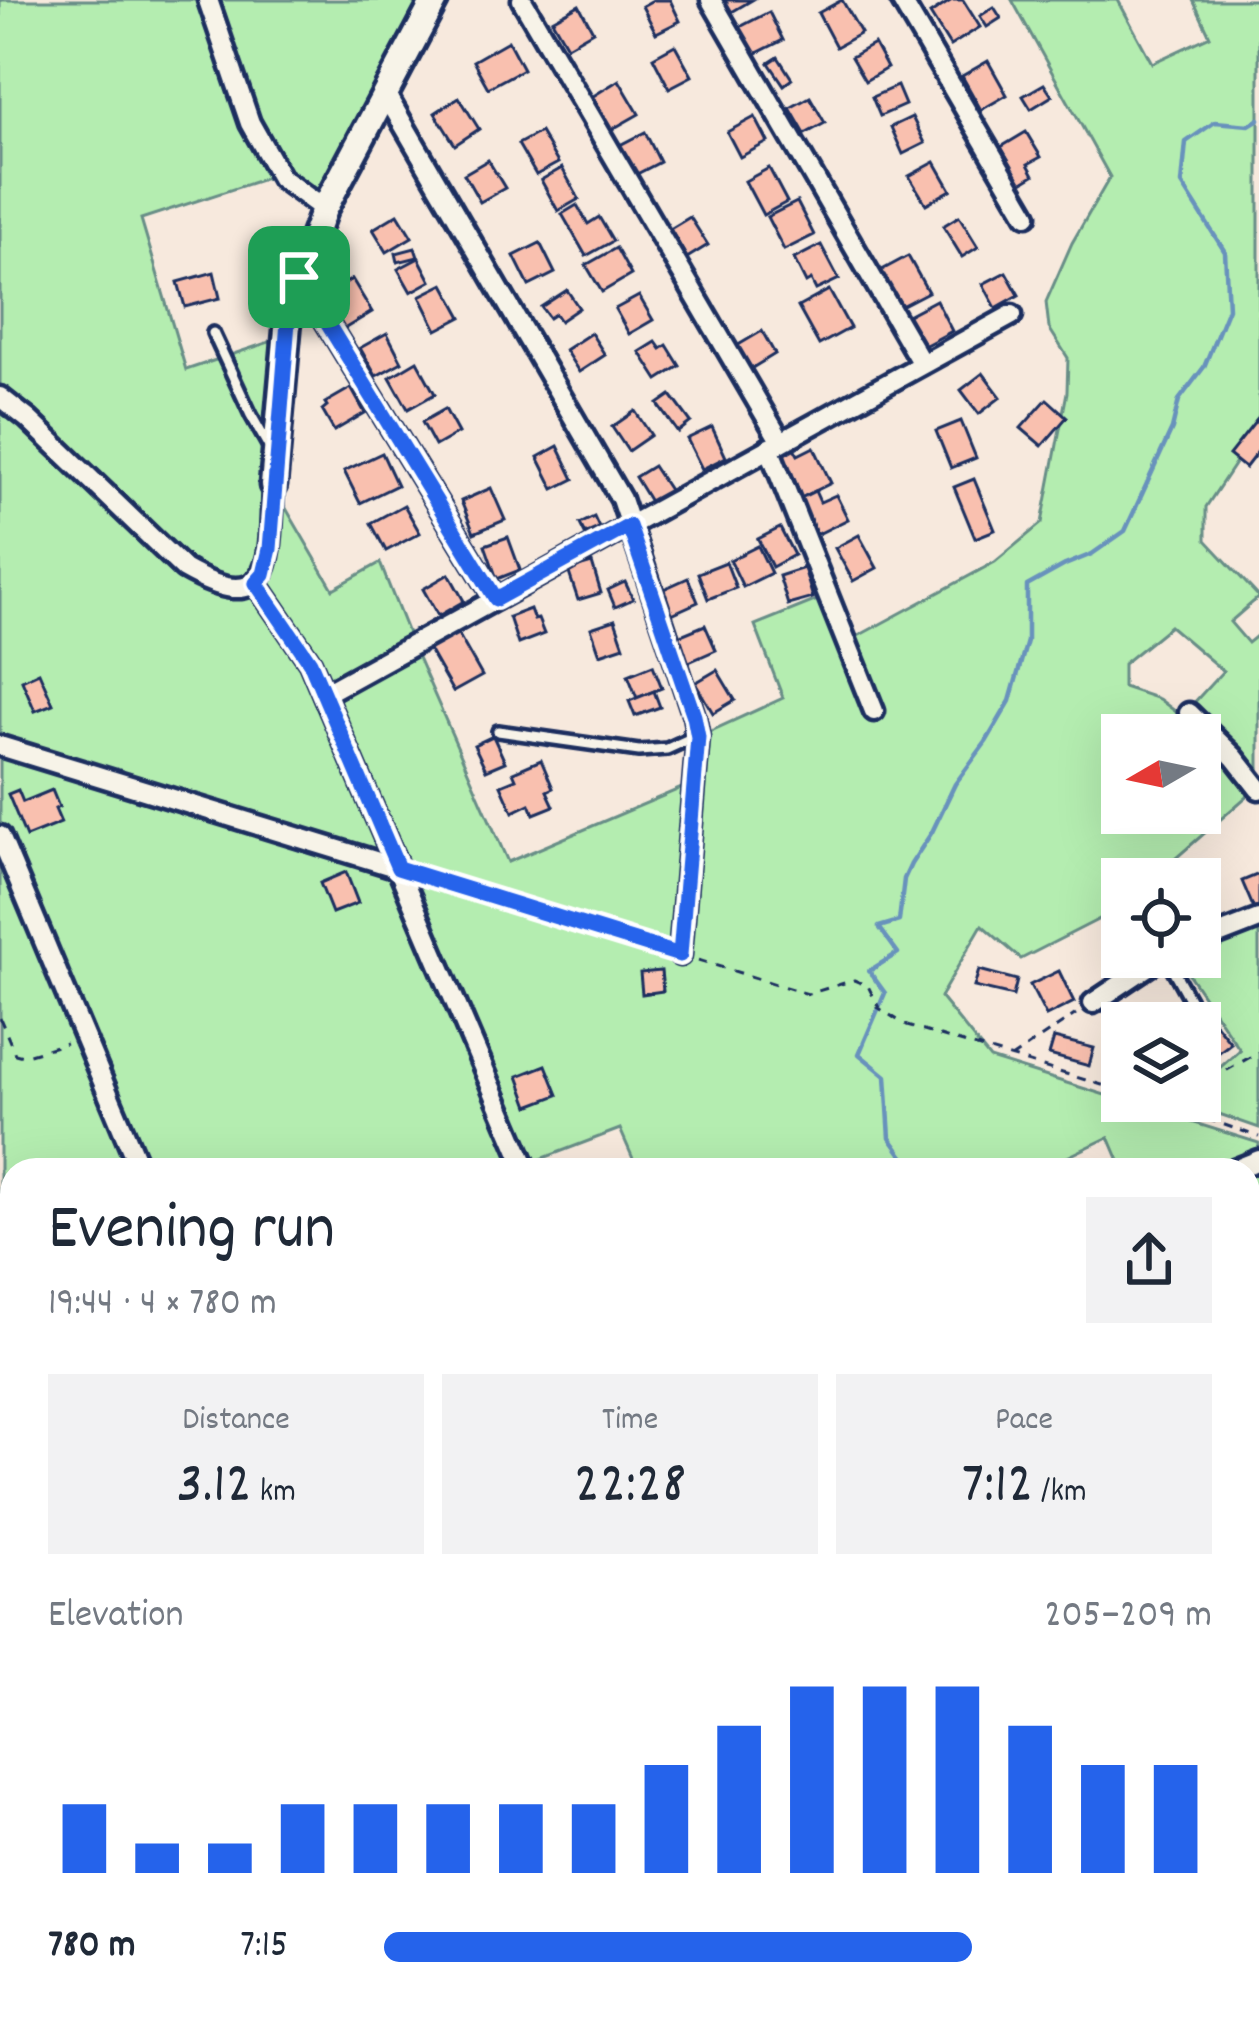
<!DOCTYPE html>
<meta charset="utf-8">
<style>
body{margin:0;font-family:Dekko,sans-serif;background:#f2f2f3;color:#1f2937;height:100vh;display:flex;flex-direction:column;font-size:45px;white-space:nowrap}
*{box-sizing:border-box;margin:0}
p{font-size:39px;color:#747a83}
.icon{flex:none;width:66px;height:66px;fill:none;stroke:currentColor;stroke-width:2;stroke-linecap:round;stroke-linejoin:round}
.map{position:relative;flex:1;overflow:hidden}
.panel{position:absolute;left:0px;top:1158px;width:1260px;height:861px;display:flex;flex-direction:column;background:#fff;border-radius:36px 36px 0 0;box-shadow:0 12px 48px #0002}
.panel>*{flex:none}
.needle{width:78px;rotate:261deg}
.fabs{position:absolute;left:1101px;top:714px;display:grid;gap:24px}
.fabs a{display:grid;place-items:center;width:120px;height:120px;border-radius:0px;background:#fff;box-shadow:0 12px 48px #0002;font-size:60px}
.pin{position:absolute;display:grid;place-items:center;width:102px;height:102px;color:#fff;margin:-51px;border-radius:24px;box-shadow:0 6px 18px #0006}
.round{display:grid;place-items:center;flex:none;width:126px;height:126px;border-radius:0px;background:#f2f2f3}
.summary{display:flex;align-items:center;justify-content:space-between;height:204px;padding:0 48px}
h1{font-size:66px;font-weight:600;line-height:90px}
.metrics{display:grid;grid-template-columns:repeat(3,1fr);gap:18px;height:204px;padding:12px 48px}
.metrics div{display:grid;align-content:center;border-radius:0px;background:#f2f2f3;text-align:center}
.metrics b{font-size:60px;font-weight:600}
.metrics small{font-size:33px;font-weight:400}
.metrics p{font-size:33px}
.chart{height:336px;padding:24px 48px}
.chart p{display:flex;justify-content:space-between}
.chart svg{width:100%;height:216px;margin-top:12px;stroke:#2563eb;stroke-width:6}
ul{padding:0 48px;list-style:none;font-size:39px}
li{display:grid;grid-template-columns:192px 144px 1fr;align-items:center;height:90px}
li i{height:30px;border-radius:15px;background:#2563eb}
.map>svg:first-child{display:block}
</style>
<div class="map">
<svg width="1259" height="2018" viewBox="0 0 1259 2018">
<rect width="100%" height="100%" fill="#f7e9dd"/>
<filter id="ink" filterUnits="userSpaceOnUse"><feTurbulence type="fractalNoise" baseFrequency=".00833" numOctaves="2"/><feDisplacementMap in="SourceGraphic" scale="24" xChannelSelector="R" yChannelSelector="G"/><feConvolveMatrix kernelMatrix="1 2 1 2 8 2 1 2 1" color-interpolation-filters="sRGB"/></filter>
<g filter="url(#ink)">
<g fill="#b4edb0" stroke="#688e87" stroke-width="3" fill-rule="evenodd">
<path d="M0 0H411L418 7 322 197 288 171 141 219 186 370 287 336 273 486 333 589 380 563 413 646 508 862 696 782 698 737 783 698 755 625 827 596 847 642 995 562 1042 523 1067 392 1068 358 1049 328 1046 302 1072 243 1110 177 1012 0H1118L1152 63 1210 36 1193 0H1259V427L1206 507V540L1259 597 1230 622 1248 643 1259 634V775L1191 706 1223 671 1170 626 1123 664V687L1159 699 1224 748 1253 791 1152 879H1122V905L1117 910 1021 959 982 925 940 997 990 1059 1259 1143V1153L1214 1170H1123L1109 1137 1040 1170H638L620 1129 525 1165 527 1170H12V1510L0 1479ZM1122 735H1200V813H1122Z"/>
<polygon points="1259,929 1259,1128 1182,1101 1200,1101 1200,1085 1240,1050 1177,957 1200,957 1200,950"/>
<polygon points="1259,1165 1259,1299 1248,1303 1248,1170"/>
<polygon points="1259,1469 1259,2018 0,2018 0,1700 12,1732 12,2007 1248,2007 1248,1473"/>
</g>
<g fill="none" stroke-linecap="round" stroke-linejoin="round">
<g stroke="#6892bc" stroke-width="4.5">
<polyline points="901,1170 905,1159 890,1138 886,1076 859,1054 885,993 869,971 898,953 879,927 899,921 904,879 911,864 932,832 955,784 986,742 1010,701 1027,641 1027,586 1065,565 1092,554 1125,531 1172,429 1179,400 1204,367 1228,308 1225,252 1182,184 1186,142 1215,122 1249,125 1259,119"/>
<polyline points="898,2018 905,2007"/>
</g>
</g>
<g fill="#f9c0af" stroke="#1b2f5e" stroke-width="3">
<polygon points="653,0 670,0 680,21 656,33 642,6"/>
<polygon points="722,0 752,0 730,13"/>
<polygon points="842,0 861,33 836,47 818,13"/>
<polygon points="952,0 963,0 980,27 950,46 930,14"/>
<polygon points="579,5 593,31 567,46 552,20"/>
<polygon points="994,7 1001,18 987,27 980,16"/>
<polygon points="769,12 783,40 753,55 740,27"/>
<polygon points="508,41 523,69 488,88 473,61"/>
<polygon points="874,44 887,68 865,81 851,57"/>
<polygon points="675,45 692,76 669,88 653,57"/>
<polygon points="778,57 792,79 784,85 769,63"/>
<polygon points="988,61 1007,95 981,110 962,76"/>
<polygon points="619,80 639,114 609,131 590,98"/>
<polygon points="1044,84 1052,96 1031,109 1023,96"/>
<polygon points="897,86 905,105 880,116 872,97"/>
<polygon points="459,97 479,129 455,145 435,113"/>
<polygon points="810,97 825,123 805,134 790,108"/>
<polygon points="755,117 768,142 740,157 727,132"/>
<polygon points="912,117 925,143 903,154 891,127"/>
<polygon points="540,132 558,163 536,175 518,144"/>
<polygon points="645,132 660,162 635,175 620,145"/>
<polygon points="1026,132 1041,157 1028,164 1034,175 1021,183 1001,147"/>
<polygon points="488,160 505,188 480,202 464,174"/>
<polygon points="935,162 951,190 926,204 909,176"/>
<polygon points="562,168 579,199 558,211 541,180"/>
<polygon points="769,168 787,202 763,215 745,181"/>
<polygon points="797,202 814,235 784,250 767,217"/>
<polygon points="577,205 588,224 599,217 613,241 586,256 562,214"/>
<polygon points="398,214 412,237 387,252 373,229"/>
<polygon points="959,216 978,247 962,257 943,226"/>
<polygon points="690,217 708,245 687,258 670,229"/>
<polygon points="540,243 555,273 529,286 514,256"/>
<polygon points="821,245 839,279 816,290 811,280 806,283 794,259"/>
<polygon points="415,248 418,257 398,262 396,253"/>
<polygon points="616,248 631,275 602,292 586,265"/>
<polygon points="908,256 928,292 899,307 880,271"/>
<polygon points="419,258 431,281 411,292 398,269"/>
<polygon points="214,272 220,298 185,307 178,282"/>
<polygon points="1006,272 1019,295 996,308 983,284"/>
<polygon points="352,279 372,312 339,332 319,299"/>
<polygon points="444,284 462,317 437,330 420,296"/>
<polygon points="567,290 579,308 560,321 555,314 549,318 541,307"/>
<polygon points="829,290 850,328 819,345 798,307"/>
<polygon points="639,296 653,320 629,334 615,309"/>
<polygon points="936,300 952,331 922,347 906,316"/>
<polygon points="762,331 775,354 749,370 735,347"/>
<polygon points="387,333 402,362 376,376 360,348"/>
<polygon points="591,333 605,355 579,372 565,350"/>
<polygon points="656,342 661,349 667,345 680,366 658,380 640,352"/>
<polygon points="417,361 435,394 408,409 390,377"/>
<polygon points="983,373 1001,397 979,414 961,390"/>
<polygon points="351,388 365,413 334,431 322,410 327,406 325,403"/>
<polygon points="671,395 691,422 678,432 658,404"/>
<polygon points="1047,399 1067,417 1042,446 1021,428"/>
<polygon points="445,409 458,433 435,446 422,422"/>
<polygon points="635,411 651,435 628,451 612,427"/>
<polygon points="1259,417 1259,450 1245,468 1229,455"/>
<polygon points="961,421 976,458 951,468 936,431"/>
<polygon points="712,427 726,457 702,469 687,439"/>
<polygon points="558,446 574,479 554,489 538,457"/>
<polygon points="793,446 798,455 814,447 831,483 797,500 775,454"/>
<polygon points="382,453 397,485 360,503 344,471"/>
<polygon points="653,466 671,493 652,505 635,477"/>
<polygon points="974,479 995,530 975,538 954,487"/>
<polygon points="491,488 505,520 474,533 461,501"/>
<polygon points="815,491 820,502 836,495 848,519 814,536 797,500"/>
<polygon points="404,505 420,533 386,551 371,523"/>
<polygon points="594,517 599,528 585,534 580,524"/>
<polygon points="780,528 794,555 772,567 758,539"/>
<polygon points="859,535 877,568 853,581 835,548"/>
<polygon points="508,537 520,570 497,579 485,545"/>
<polygon points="758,546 771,573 743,587 730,560"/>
<polygon points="726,562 736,588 708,599 698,573"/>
<polygon points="592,563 601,593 578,600 568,570"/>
<polygon points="804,568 813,598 788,605 779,576"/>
<polygon points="449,574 464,601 438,616 423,589"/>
<polygon points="688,578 698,602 665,617 655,593"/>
<polygon points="625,582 633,599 615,607 608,590"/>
<polygon points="530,609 534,620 538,619 544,634 518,644 509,617"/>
<polygon points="615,620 624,646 600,654 591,628"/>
<polygon points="705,625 716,650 682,665 671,639"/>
<polygon points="457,632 482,676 453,692 428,648"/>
<polygon points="653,665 662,688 637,698 628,675"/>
<polygon points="717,670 735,700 713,713 695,683"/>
<polygon points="39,672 53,704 35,711 22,680"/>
<polygon points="654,691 660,707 635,716 629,701"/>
<polygon points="493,736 505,762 486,770 474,745"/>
<polygon points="541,760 553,788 547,791 554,806 534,814 530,804 513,812 501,785 516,779 513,772"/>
<polygon points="18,790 23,802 52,790 59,807 55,809 61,823 26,837 8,794"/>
<polygon points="346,872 358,903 332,913 320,883"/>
<polygon points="1259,874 1259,907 1254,909 1242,881"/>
<polygon points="1204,893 1215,918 1200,925 1200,894"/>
<polygon points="979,970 1017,980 1013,996 974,987"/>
<polygon points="661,971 663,991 642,994 640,973"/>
<polygon points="1059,971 1074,1002 1046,1016 1030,985"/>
<polygon points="1214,1022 1231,1043 1205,1063 1200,1054 1200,1034"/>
<polygon points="1054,1038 1094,1048 1089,1066 1049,1055"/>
<polygon points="546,1065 558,1095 529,1106 518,1076"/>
<polygon points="1248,1428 1256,1464 1248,1465"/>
</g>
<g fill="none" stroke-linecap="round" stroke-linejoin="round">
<defs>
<g id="service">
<polyline points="213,333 251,415 272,452"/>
<polyline points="498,731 639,751 667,749 689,739 691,729"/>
<polyline points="1166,957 1198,1015"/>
<polyline points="362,2007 408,2018"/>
<polyline points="295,2018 321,2007"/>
</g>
<g id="minor">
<polyline points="208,0 250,123 281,178 324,209"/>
<polyline points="522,0 781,442"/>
<polyline points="711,0 922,364"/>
<polyline points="901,0 1027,215"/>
<polyline points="385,93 621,499 694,716 698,737 680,955"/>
<polyline points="299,277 496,599"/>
<path d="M0 397 28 419 184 569C277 622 270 555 273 485"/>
<polyline points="769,448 874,711"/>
<polyline points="256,583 310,662 527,1170"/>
<polyline points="324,694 1012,315"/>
<polyline points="1189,713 1234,757 1259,789"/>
<polyline points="0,746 398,868"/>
<polyline points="0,836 140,1170"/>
<polyline points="1200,942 1259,919"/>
<polyline points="1093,1003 1162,957"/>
<polyline points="1234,1170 1259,1160"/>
<polyline points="1248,1310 1259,1306"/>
<polyline points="0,1479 12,1510"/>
<polyline points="1248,1484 1259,1480"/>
<polyline points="199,2007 213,2018"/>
</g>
<polyline id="tertiary" points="273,485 289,309 299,277 324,209 435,0"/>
</defs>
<use href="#service" stroke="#1b2f5e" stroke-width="18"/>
<use href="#minor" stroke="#1b2f5e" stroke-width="27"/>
<use href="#tertiary" stroke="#1b2f5e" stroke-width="33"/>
<g stroke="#1b2f5e" stroke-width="3" stroke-dasharray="9 9" stroke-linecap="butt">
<polyline points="423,875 660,949"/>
<polyline points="698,960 808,994 854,980 868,986 879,1008 907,1026 1122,1091"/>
<polyline points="0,1018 15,1054 23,1056 66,1043"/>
<polyline points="1011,1058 1076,1014"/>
<polyline points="1200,1094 1222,1073 1259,1052"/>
<polyline points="1156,1101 1259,1137"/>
<polyline points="1185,1108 1193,1101"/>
<polyline points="0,2007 12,2003"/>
<polyline points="1020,2018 1026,2007"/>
</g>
<use href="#service" stroke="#f7f3e8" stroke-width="9"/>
<use href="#minor" stroke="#f7f3e8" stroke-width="18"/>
<use href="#tertiary" stroke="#f7f3e8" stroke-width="24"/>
</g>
</g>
<g fill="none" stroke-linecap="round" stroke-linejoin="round" filter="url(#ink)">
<defs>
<polygon id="route" points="299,277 496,599 629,526 694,716 698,737 680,955 398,868 310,662 256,583 264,574 270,549 289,309"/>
</defs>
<use href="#route" stroke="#fff" stroke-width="24"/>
<use href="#route" stroke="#2563eb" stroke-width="15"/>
</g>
</svg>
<div class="fabs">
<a><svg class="needle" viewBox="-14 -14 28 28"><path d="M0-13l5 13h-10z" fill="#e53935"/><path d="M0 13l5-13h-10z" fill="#747a83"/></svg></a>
<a><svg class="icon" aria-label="locate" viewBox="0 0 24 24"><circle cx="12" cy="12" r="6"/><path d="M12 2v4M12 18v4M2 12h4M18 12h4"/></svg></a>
<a><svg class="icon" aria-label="layers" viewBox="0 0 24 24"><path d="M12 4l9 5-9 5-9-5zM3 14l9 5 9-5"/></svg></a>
</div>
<div class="pin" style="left:299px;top:277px;background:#1e9e55"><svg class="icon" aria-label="arrive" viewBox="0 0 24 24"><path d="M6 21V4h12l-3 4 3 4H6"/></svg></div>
<section class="panel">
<div class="summary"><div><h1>Evening run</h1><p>19:44 · 4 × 780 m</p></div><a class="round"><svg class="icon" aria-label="share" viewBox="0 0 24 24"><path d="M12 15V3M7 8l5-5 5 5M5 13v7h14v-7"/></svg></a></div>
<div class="metrics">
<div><p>Distance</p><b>3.12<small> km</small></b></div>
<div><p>Time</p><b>22:28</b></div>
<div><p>Pace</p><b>7:12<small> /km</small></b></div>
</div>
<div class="chart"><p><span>Elevation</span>205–209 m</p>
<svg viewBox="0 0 160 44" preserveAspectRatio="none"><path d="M5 44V30M15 44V38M25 44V38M35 44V30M45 44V30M55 44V30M65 44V30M75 44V30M85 44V22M95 44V14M105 44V6M115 44V6M125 44V6M135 44V14M145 44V22M155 44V22"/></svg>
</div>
<ul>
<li><b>780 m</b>7:15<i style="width:71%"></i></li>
</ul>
</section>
</div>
